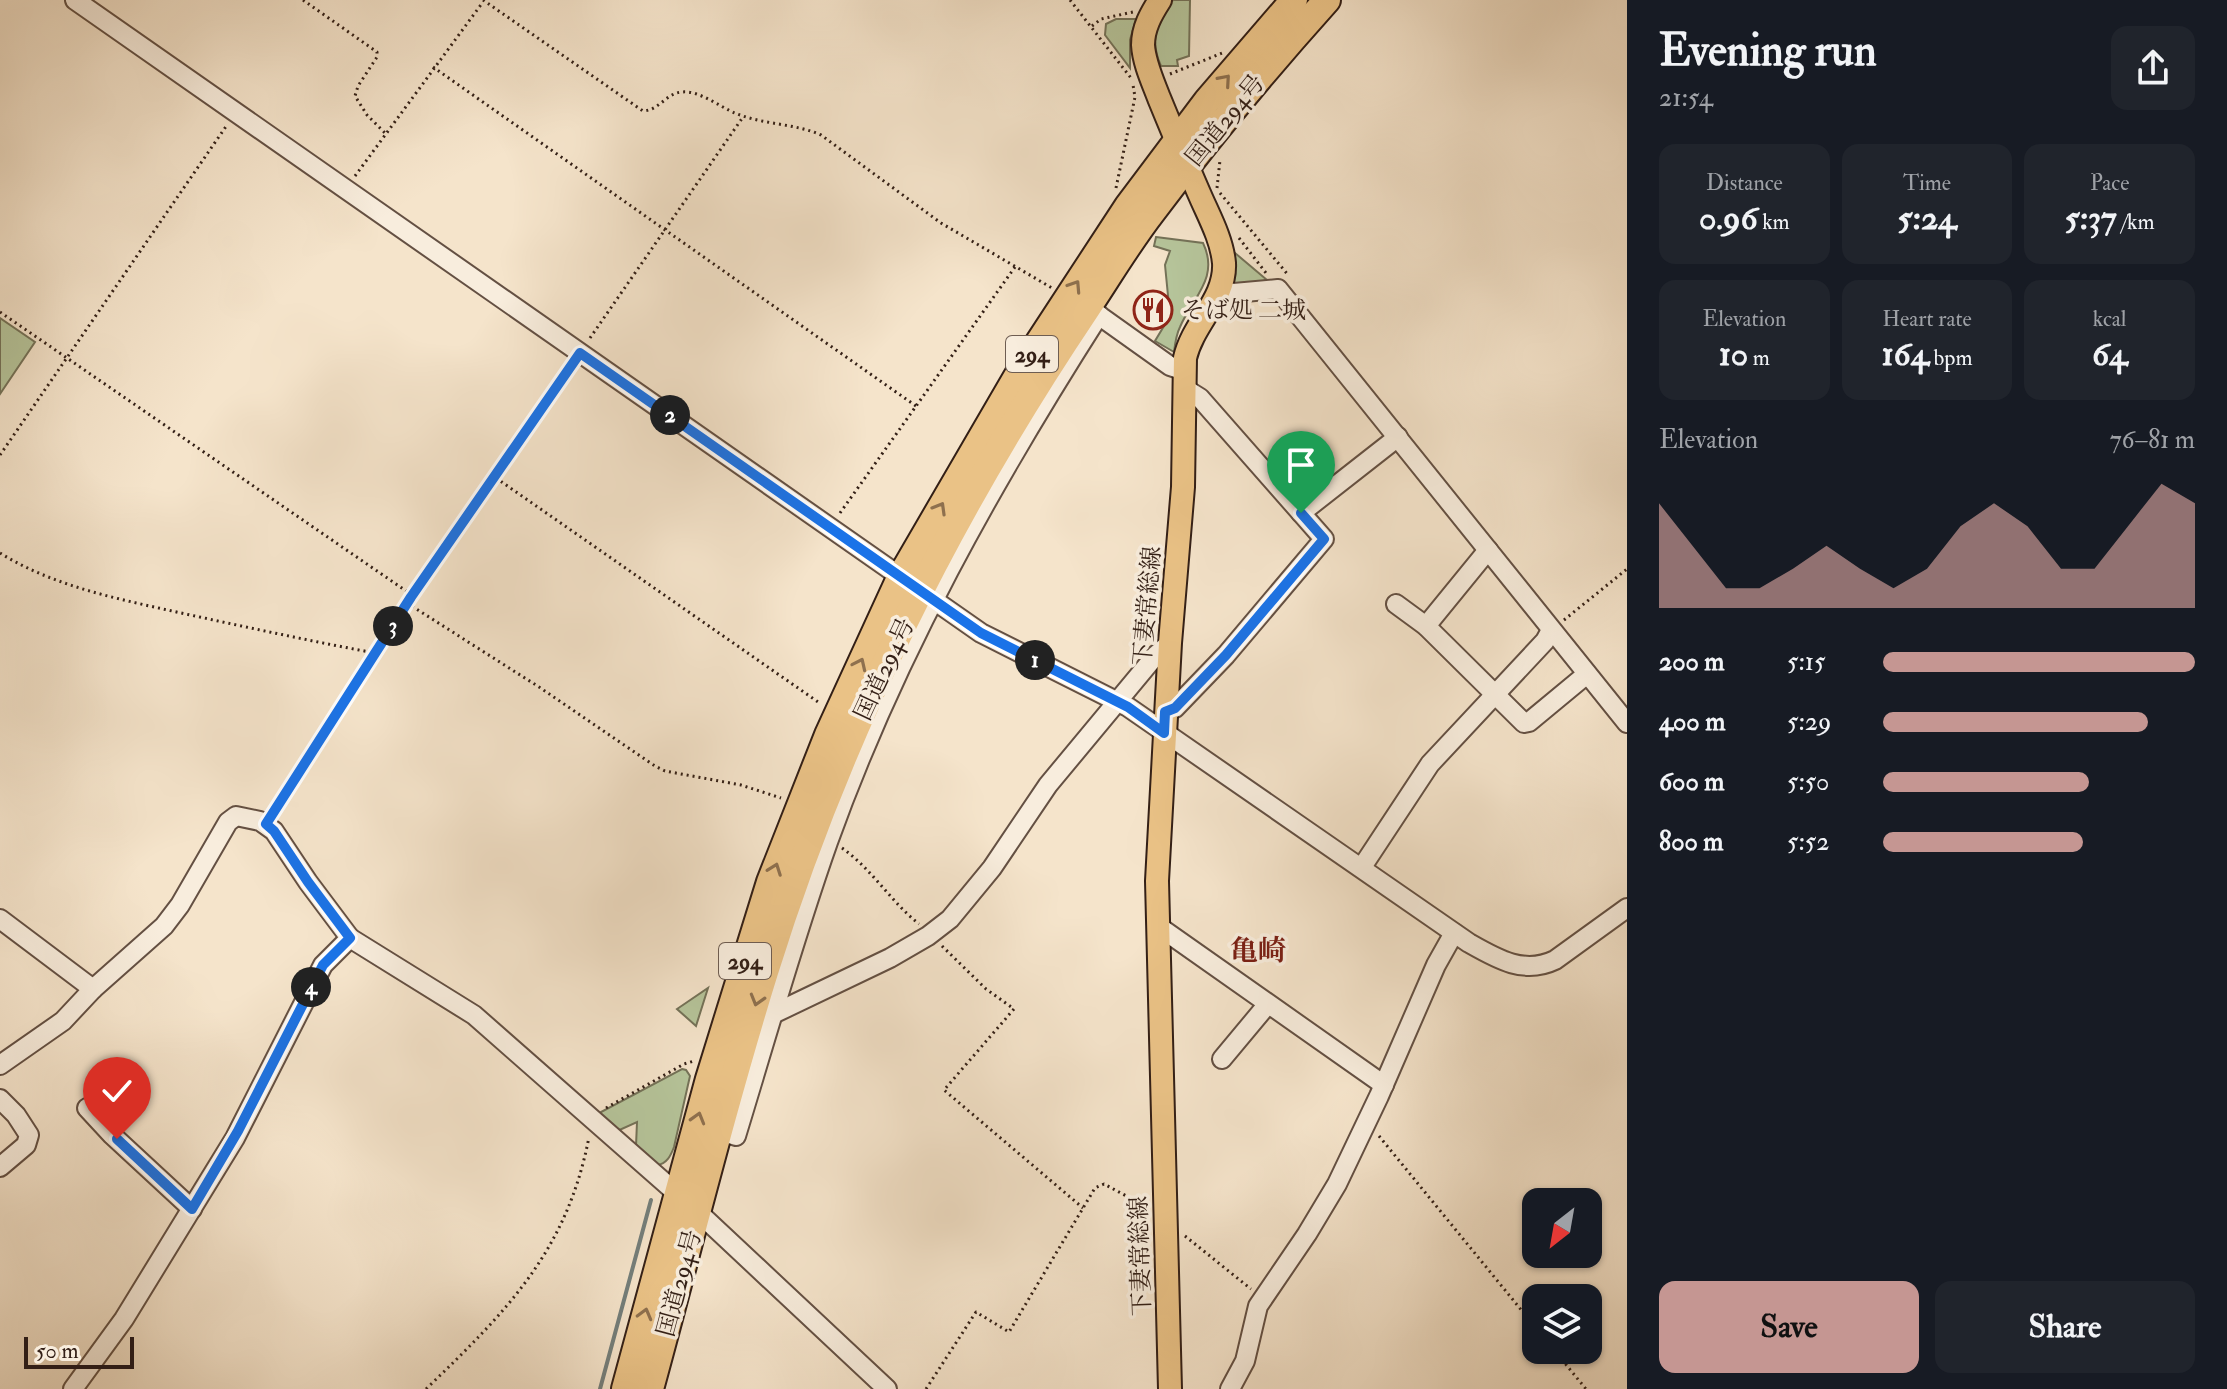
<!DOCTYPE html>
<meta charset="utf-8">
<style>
body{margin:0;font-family:"IM FELL Double Pica","Noto Serif JP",serif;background:#20242c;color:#f1f3f6;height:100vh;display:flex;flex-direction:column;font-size:30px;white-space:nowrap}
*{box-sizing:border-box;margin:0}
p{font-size:26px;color:#9ea1a6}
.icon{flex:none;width:44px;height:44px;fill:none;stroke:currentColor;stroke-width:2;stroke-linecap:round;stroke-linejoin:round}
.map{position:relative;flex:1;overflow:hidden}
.panel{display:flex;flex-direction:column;background:#171b24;width:600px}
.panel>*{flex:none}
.needle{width:52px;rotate:211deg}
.buttons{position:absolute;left:1522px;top:1188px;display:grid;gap:16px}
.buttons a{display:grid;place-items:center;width:80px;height:80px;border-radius:16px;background:#171b24;box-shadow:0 2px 6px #0004;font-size:40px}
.scale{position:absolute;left:24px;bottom:20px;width:110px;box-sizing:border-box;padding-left:8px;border:4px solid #331f16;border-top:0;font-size:22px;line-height:28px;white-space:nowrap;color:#331f16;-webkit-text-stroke:6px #f8eddd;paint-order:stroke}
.pin{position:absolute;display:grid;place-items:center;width:68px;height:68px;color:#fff;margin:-82px -34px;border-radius:50% 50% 50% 0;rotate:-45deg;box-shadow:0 0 8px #0007}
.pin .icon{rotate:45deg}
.km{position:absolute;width:40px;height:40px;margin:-20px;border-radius:50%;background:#222;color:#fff;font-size:22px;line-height:40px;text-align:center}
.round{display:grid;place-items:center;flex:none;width:84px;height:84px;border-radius:16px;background:#20242c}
.overview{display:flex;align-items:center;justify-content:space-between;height:136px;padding:0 32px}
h1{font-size:44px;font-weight:800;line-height:60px}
.metrics{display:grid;grid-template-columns:repeat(3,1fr);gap:12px;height:136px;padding:8px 32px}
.metrics div{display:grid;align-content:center;border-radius:16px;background:#20242c;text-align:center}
.metrics b{font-size:34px;font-weight:800}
.metrics small{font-size:22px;font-weight:400}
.metrics p{font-size:22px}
.chart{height:224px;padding:16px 32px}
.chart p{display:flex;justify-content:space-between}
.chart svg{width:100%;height:144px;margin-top:8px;fill:#c59692;opacity:.7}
.action{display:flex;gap:16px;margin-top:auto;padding:16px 32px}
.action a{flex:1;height:92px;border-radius:16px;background:#c59692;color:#111;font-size:32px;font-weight:800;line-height:92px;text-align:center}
.action a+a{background:#20242c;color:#f1f3f6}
ul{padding:0 32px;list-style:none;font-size:26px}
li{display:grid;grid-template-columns:128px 96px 1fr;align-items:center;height:60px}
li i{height:20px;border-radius:10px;background:#c59692}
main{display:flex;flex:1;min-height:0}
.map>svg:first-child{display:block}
</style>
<main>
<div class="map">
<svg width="1627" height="1389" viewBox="0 0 1627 1389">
<rect width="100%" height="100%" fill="#f5e4cb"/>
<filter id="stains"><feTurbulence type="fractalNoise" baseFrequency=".0025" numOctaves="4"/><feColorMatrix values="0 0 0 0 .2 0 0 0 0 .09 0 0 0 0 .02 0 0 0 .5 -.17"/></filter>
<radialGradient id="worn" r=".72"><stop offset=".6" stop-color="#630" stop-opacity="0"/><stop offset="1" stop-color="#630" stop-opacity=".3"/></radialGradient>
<g fill="#b6c59b" stroke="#747258" stroke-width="2">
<path d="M1173 0H1190L1189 56 1177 60 1178 66H1161C1150 42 1155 20 1173 0Z"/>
<polygon points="1116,19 1136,19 1130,40 1130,68 1105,35 1106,24"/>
<path d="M1156 237 1203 243C1220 278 1192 298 1180 327 1176 335 1175 344 1174 352L1155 341 1170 316 1165 265 1170 251 1154 246Z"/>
<polygon points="1235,253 1267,280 1237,288 1233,284"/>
<polygon points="0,318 35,342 0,394"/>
<polygon points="708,988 696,1026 677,1009"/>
<path d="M682 1069 686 1070 690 1076 674 1147C671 1155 667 1164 657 1165L636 1146 637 1122 615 1132 599 1116 601 1112Z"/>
</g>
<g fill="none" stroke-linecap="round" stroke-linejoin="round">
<polyline stroke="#737e7b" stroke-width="4" points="600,1389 651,1200"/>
<defs>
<g id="minor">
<path d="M75 0 981 633 1128 707 1469 943C1497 959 1524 975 1555 960L1627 908"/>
<polyline points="1219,291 1234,293 1278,289 1627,723"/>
<polyline points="1090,309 1170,366 1185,371"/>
<polyline points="1301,513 1398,437"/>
<polyline points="1396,604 1426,626 1524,723 1529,722 1587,674"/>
<polyline points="1426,626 1488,550"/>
<polyline points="1165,712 1175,708 1226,655 1324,539 1200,398 1184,388"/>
<polyline points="1362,867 1430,764 1545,641 1551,630"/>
<polyline points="0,919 93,989 164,926 180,905 228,822 236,816 260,821 274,831 308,882 350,938"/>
<polyline points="1158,926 1384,1085"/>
<polyline points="773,1014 890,958 928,936 950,919 992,868 1048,785 1156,655 1170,643"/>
<polyline points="1222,1059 1267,1005"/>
<polyline points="0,1065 63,1021 93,989"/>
<polyline points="0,1099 16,1115 29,1135 26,1145 0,1167"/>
<polyline points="87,1108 112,1135 192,1209"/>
<path d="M720 1131 736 1136C766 1038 794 938 828 842 895 655 993 481 1099 315"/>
<polyline points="73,1389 124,1319 235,1138 323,965 350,938 474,1015 698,1212 887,1389"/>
<polyline points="1230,1389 1245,1361 1258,1306 1307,1234 1337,1184 1379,1096 1436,965 1454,933"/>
</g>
<path id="major" d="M1160 0C1151 14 1143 28 1143 45 1144 63 1153 82 1159 98 1173 132 1187 166 1202 200 1211 220 1222 241 1224 263 1226 299 1193 323 1185 358L1183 487 1170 643 1157 881 1170 1389"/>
<g id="highway">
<polyline points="625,1389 709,1079 770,882 828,735 901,576 1022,368 1128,206 1207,101 1294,0"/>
<path d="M650 1389C688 1250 722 1110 765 972 838 737 949 514 1086 310 1108 277 1128 243 1152 212 1207 139 1266 68 1327 0"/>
</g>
</defs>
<use href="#minor" stroke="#645043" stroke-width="22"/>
<use href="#major" stroke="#331f16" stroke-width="26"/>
<use href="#highway" stroke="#331f16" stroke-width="30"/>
<g stroke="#331f16" stroke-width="3" stroke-dasharray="2 4" stroke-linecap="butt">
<polyline points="303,0 377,52 377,57 358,86 355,96 367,115 385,133"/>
<path d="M483 0 643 111C660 110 666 93 682 92 699 90 720 107 735 113 763 125 794 123 821 135L941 223 1052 288"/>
<polyline points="1070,0 1131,78"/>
<polyline points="1092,26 1101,19 1133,12"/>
<polyline points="433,67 916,406"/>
<polyline points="1170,74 1222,53"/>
<polyline points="355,176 483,2"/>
<polyline points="1116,188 1135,97 1133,85"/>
<polyline points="1217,188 1220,160"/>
<polyline points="1220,193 1289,276"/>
<polyline points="1239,238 1266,273"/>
<polyline points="0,312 412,595"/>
<polyline points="590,338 743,117"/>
<polyline points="0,455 227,125"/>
<polyline points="496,478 821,704"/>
<polyline points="840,513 1015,267"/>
<path d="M0 553C55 587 119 599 181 613 246 627 310 641 375 653"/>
<polyline points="407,603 539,687 655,766 665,771 741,785 781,798"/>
<polyline points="1564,620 1627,569"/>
<polyline points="275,811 411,597 572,365"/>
<path d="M842 848C872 869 891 902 919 924"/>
<polyline points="942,946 986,989 1014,1009 944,1090 1083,1208"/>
<polyline points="606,1108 684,1064 694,1061"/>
<polyline points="1379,1136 1536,1328"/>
<polyline points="1185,1236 1251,1289"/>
<polyline points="1554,1350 1586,1389"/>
<path d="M426 1389C507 1311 567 1251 589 1137"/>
<polyline points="926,1389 976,1312 1009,1332 1095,1188 1104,1184 1147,1207"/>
</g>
<use href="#minor" stroke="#f8eddd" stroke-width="18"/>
<use href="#major" stroke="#eac286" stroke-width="22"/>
<use href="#highway" stroke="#eac286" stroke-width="26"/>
</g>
<defs><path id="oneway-chevron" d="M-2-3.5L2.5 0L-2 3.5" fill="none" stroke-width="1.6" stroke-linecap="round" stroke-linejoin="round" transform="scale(2)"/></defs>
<g stroke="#8e704e">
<use href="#oneway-chevron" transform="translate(1225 80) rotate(-49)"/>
<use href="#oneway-chevron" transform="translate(1075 286) rotate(-57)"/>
<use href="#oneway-chevron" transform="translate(940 508) rotate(-60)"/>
<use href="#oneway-chevron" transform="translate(860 664) rotate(-65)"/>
<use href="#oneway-chevron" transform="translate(775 869) rotate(-70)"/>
<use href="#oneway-chevron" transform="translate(757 1000) rotate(106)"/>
<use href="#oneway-chevron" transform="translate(698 1118) rotate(-74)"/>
<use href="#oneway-chevron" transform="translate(645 1314) rotate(-75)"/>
</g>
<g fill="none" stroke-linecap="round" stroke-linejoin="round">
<defs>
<polyline id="route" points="117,1139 192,1209 238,1131 323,965 350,938 308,882 274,831 266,824 411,597 580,353 981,633 1128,707 1164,733 1165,712 1175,708 1226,655 1324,539 1301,513"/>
</defs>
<use href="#route" stroke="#fff" stroke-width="16"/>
<use href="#route" stroke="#1a73e8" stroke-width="10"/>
</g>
<defs>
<symbol id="restaurant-ring" viewBox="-11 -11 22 22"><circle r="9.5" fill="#f8eddd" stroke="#8f2418" stroke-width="1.5"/><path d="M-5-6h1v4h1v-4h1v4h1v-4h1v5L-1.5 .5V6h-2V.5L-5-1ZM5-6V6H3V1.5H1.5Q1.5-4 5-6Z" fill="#8f2418"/></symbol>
</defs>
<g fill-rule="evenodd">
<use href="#restaurant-ring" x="1131" y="288" width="44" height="44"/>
</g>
<g text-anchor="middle" stroke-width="7" stroke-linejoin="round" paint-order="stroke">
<g fill="#f8eddd" stroke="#6e5d52" stroke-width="2">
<rect x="1006" y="336" width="52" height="36" rx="6"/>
<rect x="719" y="943" width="52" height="36" rx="6"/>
</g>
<g font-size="22" font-weight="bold" fill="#331f16">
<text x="1032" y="362">294</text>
<text x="745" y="969">294</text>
</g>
<g font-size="24" fill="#331f16" stroke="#f8eddd">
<text transform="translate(1225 120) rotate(-51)" y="8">国道294号</text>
<text transform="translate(1147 606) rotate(-85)" y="8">下妻常総線</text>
<text transform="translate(884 669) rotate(-65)" y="8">国道294号</text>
<text transform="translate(1140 1256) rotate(-92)" y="8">下妻常総線</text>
<text transform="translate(679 1283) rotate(-75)" y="8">国道294号</text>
</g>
<g font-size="24" fill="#331f16" stroke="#f8eddd" text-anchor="start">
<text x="1181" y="318">そば処 二城</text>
</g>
<g font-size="28" font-weight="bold" fill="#7a1f14" stroke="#f8eddd">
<text x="1258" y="960">亀崎</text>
</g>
</g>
<rect width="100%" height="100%" filter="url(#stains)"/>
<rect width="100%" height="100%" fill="url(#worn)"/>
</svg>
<div class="buttons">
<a><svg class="needle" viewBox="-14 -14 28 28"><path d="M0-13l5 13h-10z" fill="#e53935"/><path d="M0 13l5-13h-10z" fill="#9ea1a6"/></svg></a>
<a><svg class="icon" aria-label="layers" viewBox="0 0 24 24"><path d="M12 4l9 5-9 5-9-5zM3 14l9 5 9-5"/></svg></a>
</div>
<div class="scale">50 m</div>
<div class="pin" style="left:1301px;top:513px;background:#1e9e55"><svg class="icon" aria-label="arrive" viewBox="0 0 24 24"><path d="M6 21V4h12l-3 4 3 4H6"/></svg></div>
<div class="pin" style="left:117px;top:1139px;background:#d93025"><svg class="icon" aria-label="check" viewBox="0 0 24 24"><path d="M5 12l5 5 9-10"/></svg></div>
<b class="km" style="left:1035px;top:660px">1</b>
<b class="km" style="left:670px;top:415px">2</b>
<b class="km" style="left:393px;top:626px">3</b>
<b class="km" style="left:311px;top:987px">4</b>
</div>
<section class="panel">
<div class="overview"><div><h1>Evening run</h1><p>21:54</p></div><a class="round"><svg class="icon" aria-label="share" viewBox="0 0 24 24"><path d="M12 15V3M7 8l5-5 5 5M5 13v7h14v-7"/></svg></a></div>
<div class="metrics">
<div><p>Distance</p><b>0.96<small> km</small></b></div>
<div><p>Time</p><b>5:24</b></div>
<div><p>Pace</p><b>5:37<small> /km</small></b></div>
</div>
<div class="metrics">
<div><p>Elevation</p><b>10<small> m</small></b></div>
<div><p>Heart rate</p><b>164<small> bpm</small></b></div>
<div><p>kcal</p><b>64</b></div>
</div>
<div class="chart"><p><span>Elevation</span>76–81 m</p>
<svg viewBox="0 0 160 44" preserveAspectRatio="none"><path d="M0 44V12L10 25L20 38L30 38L40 32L50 25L60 32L70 38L80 32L90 19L100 12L110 19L120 32L130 32L140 19L150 6L160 12V44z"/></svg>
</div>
<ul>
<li><b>200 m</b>5:15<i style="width:100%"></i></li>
<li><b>400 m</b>5:29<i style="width:85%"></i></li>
<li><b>600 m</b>5:50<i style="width:66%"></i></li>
<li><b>800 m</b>5:52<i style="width:64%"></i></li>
</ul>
<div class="action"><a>Save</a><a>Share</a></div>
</section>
</main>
